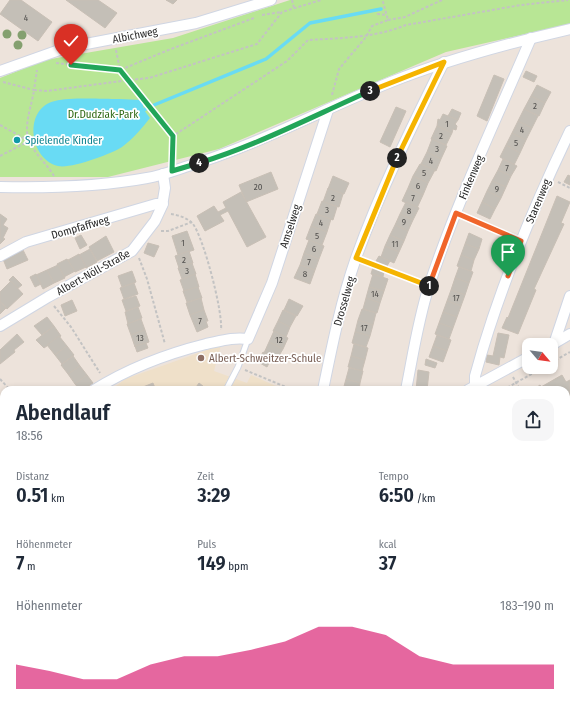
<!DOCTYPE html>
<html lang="de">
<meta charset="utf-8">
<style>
body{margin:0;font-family:"Fira Sans Condensed",sans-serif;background:#f6f6f7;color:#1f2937;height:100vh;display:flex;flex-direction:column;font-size:15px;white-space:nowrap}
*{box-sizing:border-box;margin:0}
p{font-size:13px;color:#747a83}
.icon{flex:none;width:22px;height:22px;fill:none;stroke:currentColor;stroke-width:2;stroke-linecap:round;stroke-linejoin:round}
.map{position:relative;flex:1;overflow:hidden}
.drawer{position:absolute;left:0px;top:386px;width:570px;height:324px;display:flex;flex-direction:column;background:#fff;border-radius:12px 12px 0 0;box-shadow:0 2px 6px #0003}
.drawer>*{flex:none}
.needle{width:26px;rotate:119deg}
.tools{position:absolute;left:522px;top:338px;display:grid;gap:8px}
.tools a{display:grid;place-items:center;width:36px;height:36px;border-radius:8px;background:#fff;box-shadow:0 2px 6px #0003;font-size:20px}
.pin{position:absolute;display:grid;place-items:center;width:34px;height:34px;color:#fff;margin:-41px -17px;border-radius:50% 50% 50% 0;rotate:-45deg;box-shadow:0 0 4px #0007}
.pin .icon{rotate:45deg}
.km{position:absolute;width:20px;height:20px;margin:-10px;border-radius:50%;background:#222;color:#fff;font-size:11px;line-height:20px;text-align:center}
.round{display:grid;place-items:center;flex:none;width:42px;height:42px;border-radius:12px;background:#f6f6f7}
.summary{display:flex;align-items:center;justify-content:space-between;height:68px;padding:0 16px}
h1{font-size:22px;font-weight:600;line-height:30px}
.stats{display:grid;grid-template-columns:repeat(3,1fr);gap:6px;height:68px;padding:4px 16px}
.stats div{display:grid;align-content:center}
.stats b{font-size:20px;font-weight:600}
.stats small{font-size:11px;font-weight:400}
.stats p{font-size:11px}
.chart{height:112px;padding:8px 16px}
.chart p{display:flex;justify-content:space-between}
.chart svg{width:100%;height:72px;margin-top:4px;fill:#db2777;opacity:.7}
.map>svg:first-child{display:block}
</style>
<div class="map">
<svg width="570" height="710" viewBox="0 0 570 710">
<rect width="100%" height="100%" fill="#ede3db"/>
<polygon fill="#efe0c9" points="221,345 214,371 247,383 251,375 285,390 111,390 125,379"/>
<polygon fill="#b8e695" points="290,0 570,0 570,24 446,52 219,149 108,177 0,177 0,78 45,60 173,38"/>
<path fill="#69dbf4" d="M119 99 142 100 144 110 150 118C142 128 133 139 122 147 111 154 71 169 58 166 29 159 23 108 55 101 70 97 102 99 119 99Z"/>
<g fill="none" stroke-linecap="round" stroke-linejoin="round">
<g stroke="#69dbf4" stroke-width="3.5">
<polyline points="154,105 266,59 310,23 381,9"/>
<polyline points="144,110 147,108"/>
</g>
</g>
<g fill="#c4bfb7" stroke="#c8bfb5">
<polygon points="10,0 21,0 52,22 38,41 0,14"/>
<polygon points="66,0 98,0 117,13 105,28"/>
<polygon points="166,0 177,0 173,4"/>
<polygon points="526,71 537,76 534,82 523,77"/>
<polygon points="494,75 504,79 487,121 477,116"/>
<polygon points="537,85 551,92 545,103 531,96"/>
<polygon points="531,96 545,103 539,116 524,109"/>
<polygon points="396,107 406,111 390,147 380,142"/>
<polygon points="452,109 461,113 458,120 448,116"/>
<polygon points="524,109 538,116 532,128 518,121"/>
<polygon points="443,114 458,120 455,124 457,126 456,130 453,129 452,133 437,126 438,119 440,120"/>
<polygon points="518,121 532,128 526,140 512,133"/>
<polygon points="437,126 452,133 446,145 431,139"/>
<polygon points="512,133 526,140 520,153 506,145"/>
<polygon points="432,139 447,146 441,159 427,152"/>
<polygon points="506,145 520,153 514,165 500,157"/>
<polygon points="427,152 441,159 436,171 421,164"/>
<polygon points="503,159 517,166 511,176 498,170"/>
<polygon points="420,164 435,170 428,183 413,176"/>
<polygon points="498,170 511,176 506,187 492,181"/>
<polygon points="271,172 278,189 246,202 239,185"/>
<polygon points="568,175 570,176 570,185 564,182"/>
<polygon points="333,176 349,183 344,194 328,189"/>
<polygon points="413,176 428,183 423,195 408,188"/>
<polygon points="492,181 506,187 501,198 487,191"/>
<polygon points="328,188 343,194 339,207 323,202"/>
<polygon points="408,188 423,195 417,208 402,201"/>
<polygon points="487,191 501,198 495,209 482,202"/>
<polygon points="241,192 266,237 247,247 228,211 220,215 224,221 205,231 197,216 214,206 218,212 226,208 223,202"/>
<polygon points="557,196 570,202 561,223 564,224 534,289 536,290 518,334 502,328 507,317 508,318"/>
<polygon points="322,201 337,207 333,220 317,214"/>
<polygon points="406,202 419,208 413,220 400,214"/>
<polygon points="482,202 495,209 490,219 477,213"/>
<polygon points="0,214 7,219 3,225 8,228 3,238 5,239 0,244"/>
<polygon points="316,214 331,219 327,232 311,226"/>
<polygon points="400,214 413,220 408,231 395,225"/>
<polygon points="395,225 408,231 404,241 390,235"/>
<polygon points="311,226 327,232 322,245 306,239"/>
<polygon points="187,231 194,250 178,255 172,236"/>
<polygon points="469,233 482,239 479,249 465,244"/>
<polygon points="81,235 87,245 80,249 75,238"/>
<polygon points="390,235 404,241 399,252 385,246"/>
<polygon points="106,236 114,252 97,261 89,247"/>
<polygon points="309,240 324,246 319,259 304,253"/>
<polygon points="148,243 159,246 154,257 144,253"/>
<polygon points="465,244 479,249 474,260 461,255"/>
<polygon points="385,246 399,252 394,263 381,257"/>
<polygon points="90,249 97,262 86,268 79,255"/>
<polygon points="23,250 28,260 7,269 3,259"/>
<polygon points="189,251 193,263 179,268 175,256"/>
<polygon points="304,253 319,259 315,270 300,265"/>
<polygon points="79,254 86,267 75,272 68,260"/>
<polygon points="461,255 474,260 471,271 457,266"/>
<polygon points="379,256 390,261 387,266 376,261"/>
<polygon points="67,259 75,271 64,277 57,264"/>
<polygon points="192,263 196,274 182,279 178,268"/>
<polygon points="58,265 65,278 54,283 47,270"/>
<polygon points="300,265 315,270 310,284 294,278"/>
<polygon points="373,267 384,271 383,277 371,274"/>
<polygon points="459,267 473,272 469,283 455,278"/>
<polygon points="47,270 54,283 43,289 36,275"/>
<polygon points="132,271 136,282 122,287 118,276"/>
<polygon points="36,274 41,284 35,287 30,277"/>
<polygon points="195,274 199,287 184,291 180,280"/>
<polygon points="373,274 388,279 384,291 369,287"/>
<polygon points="13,276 22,285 17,289 9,280"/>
<polygon points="455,278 469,283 465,295 451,290"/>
<polygon points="11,281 23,294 7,309 0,301 0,292"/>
<polygon points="134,283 138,294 124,299 120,288"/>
<polygon points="198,287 202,298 187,302 183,291"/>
<polygon points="369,287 384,291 380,303 366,298"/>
<polygon points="451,290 465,295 461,306 447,301"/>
<polygon points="136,296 140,306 126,311 122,300"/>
<polygon points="201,298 204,310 190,315 186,303"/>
<polygon points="366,298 380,303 377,313 363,309"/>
<polygon points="289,299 303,306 297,316 284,310"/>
<polygon points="72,300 77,311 65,316 61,305"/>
<polygon points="0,301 6,308 0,314"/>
<polygon points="447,301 461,306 457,317 443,312"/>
<polygon points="138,307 142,318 128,324 125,312"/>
<polygon points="362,309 376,313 373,325 358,320"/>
<polygon points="204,310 208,321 206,321 208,327 197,332 190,315"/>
<polygon points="283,310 296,316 290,327 278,321"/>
<polygon points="443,312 457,317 453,328 439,323"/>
<polygon points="47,317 54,326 42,335 34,326"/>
<polygon points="141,319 145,330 131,335 127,324"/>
<polygon points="358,320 373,325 370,336 355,332"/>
<polygon points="278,321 290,327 286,337 273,331"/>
<polygon points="439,323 453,328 449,339 435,334"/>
<polygon points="54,326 61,336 44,348 36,340"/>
<polygon points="145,330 149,342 135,347 131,335"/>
<polygon points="274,331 288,338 283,349 269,342"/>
<polygon points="355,332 370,336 366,347 352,343"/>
<polygon points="498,333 509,335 504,358 500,357 499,365 486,362 487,355 493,356"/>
<polygon points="17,334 24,342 14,350 15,352 0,364 0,350"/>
<polygon points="437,335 451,340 447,351 433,346"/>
<polygon points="59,336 67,346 55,355 47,345"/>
<polygon points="269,342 283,349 277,359 264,353"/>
<polygon points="146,343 148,348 137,352 135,346"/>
<polygon points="354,344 368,348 365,360 351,356"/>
<polygon points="67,346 74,355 62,364 55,355"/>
<polygon points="433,346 447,351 443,362 429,357"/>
<polygon points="263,352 272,357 267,367 258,362"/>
<polygon points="73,356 80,366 68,374 61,365"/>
<polygon points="351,356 365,360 362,371 348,367"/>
<polygon points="426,359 437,363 435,368 425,365"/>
<polygon points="80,366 87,375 75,384 68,374"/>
<polygon points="349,368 363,371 360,383 346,379"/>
<polygon points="418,370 429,372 427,390 416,390"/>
<polygon points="87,375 93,383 84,390 80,390 75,384"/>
<polygon points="562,375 566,382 570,380 570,405 566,408 566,390 543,390 541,387"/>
<polygon points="346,379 360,383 359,390 343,390"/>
<polygon points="153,383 155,388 144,390 143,387"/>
<polygon points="199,383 208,390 194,390"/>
<polygon points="540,385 543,390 533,390"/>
<polygon points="2,401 4,403 4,418 2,420 0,418 0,404"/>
<polygon points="570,497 570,511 566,505 566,500"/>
<polygon points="570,511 570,521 566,515"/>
<polygon points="567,531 570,536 570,556 566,549"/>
<polygon points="566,609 570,617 569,635 566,632"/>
<polygon points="409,706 429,706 431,710 412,710"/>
<polygon points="530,706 555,706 551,710 535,710"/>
</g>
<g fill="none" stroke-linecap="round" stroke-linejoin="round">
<defs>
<polyline id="lane" points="226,390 238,367 248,339"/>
<g id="street">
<polyline points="0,71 65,48 196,23 271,0"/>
<path d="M0 187C49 188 99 187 147 178 160 176 173 171 185 167 258 145 321 110 391 82 449 59 509 43 570 29"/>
<polyline points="0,256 26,242 156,204 163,204"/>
<polyline points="0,326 48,297 132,251 155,221 162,206 165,188 163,174"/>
<polyline points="553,344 570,334"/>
<polyline points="554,344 570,296"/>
<path d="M475 386V376C498 291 532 210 570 131"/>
<path d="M94 390C129 368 166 354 206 344 221 341 233 337 248 339L272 283 328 110"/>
<path d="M323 390C332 346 341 301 356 258 380 191 412 126 444 62"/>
<path d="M406 390C413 355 418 320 429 286 457 201 496 120 531 38"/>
<polyline points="468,390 529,357"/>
<polyline points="566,456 570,461"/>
<polyline points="0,518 4,508"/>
<polyline points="566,578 570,584"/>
<polyline points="0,680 4,676"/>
<polyline points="504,706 508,710"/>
<polyline points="140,710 144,706"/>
<polyline points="472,710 476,706"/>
</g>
</defs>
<use href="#lane" stroke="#d0d6e3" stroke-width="7"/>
<use href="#street" stroke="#d0d6e3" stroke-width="12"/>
<g stroke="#c3c3c3" stroke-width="2" stroke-dasharray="3 2" stroke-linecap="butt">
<polyline points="292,0 294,8"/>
<polyline points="377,14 387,15"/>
<polyline points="262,15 281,12"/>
<polyline points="388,20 405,17 442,0"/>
<polyline points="116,50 120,70 129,80 149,78 257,44 282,12 321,0"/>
<polyline points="56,63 120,70 171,49 254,18"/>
<polyline points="3,82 34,90 37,70"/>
<polyline points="332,95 339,69 366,37 372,26 388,20 383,2 381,0"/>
<polyline points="0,125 29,141"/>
<polyline points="0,156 29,141"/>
<polyline points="172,161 173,136"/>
<path d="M54 176C47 164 36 155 30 143 22 129 32 105 34 90L47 91 129 80 173 136 287 61 308 40C341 38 374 38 406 25L521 5 568 0"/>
<polyline points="558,182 570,188"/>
<path d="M171 214C178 215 188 218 193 224 204 239 223 312 221 330"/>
<polyline points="465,217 511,237"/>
<polyline points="161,231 168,231 192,222"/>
<polyline points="139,258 147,279 165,344"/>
<polyline points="367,262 419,282"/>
<polyline points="54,306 71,327 100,373"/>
<polyline points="551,363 570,352"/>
<polyline points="245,370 293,390"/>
<polyline points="513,377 520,390"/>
<polyline points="0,379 10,390"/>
<polyline points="503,390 544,367"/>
<polyline points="0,461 4,464"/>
<polyline points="0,699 4,695"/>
</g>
<use href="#lane" stroke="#fff" stroke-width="5"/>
<use href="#street" stroke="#fff" stroke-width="10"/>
</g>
<g fill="#84a06f">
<circle cx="7" cy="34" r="4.5"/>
<circle cx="22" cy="35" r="4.5"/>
<circle cx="18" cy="45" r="4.5"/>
</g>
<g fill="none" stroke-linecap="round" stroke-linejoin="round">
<defs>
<polyline id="split-1" points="429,286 456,213 521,241 508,276"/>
<polyline id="split-2" points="397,158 356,258 429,286"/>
<polyline id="split-3" points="370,91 444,62 397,158"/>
<path id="split-4" d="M199 163C258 145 313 116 370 91"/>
<polyline id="split-5" points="71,65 120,70 173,136 172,171 199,163"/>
</defs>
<use href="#split-1" stroke="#fff" stroke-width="8"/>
<use href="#split-2" stroke="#fff" stroke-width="8"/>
<use href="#split-3" stroke="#fff" stroke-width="8"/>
<use href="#split-4" stroke="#fff" stroke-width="8"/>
<use href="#split-5" stroke="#fff" stroke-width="8"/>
<use href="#split-1" stroke="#f0652b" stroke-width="5"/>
<use href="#split-2" stroke="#f5b400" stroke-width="5"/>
<use href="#split-3" stroke="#f5b400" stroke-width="5"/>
<use href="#split-4" stroke="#22a559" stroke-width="5"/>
<use href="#split-5" stroke="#22a559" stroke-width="5"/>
</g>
<circle fill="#0f9aa8" stroke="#fff" stroke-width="1.5" cx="17" cy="140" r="4"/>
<circle fill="#8d6e63" stroke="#fff" stroke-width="1.5" cx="201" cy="358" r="4"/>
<g text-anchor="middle" stroke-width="3.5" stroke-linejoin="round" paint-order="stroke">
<g font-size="9" fill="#504f4d">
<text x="26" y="21">4</text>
<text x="535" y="109">2</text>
<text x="447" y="127">1</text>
<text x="522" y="133">4</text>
<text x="441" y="139">2</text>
<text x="516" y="146">5</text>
<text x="437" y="152">3</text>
<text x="431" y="164">4</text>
<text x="507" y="171">7</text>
<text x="424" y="176">5</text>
<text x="418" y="189">6</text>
<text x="258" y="190">20</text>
<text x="497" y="192">9</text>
<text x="333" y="201">2</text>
<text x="413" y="201">7</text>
<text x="327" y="213">3</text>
<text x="409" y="214">8</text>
<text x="404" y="225">9</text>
<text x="321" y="226">4</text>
<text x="317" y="239">5</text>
<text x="183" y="246">1</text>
<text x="395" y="247">11</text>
<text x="314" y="252">6</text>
<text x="184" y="263">2</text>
<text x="309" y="265">7</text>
<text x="187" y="274">3</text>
<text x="305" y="277">8</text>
<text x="375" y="297">14</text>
<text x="456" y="301">17</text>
<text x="200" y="324">7</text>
<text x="364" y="331">17</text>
<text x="140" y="341">13</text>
<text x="279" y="343">12</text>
</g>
<g font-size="11" fill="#2a2a2a" stroke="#fff">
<text transform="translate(135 35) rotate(-11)" y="4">Albichweg</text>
<text transform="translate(471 177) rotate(-67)" y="4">Finkenweg</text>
<text transform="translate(538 201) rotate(-67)" y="4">Starenweg</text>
<text transform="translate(290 226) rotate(-72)" y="4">Amselweg</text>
<text transform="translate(80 227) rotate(-16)" y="4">Dompfaffweg</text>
<text transform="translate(93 272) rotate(-29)" y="4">Albert-Nöll-Straße</text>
<text transform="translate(344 301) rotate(-74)" y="4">Drosselweg</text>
</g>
<g font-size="11" fill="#2f6a16" stroke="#fff">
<text x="103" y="118">Dr.Dudziak-Park</text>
</g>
<g font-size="11" fill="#0d838f" stroke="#fff" text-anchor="start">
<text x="25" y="144">Spielende Kinder</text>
</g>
<g font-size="11" fill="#785e54" stroke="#fff" text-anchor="start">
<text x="209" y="362">Albert-Schweitzer-Schule</text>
</g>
</g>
</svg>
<div class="tools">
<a><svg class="needle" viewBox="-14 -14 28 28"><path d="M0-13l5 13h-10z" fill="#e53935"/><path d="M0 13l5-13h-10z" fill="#747a83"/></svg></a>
</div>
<div class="pin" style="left:508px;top:276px;background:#1e9e55"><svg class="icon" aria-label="arrive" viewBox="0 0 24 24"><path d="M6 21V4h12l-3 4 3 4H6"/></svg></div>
<div class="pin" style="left:71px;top:65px;background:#d93025"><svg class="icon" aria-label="check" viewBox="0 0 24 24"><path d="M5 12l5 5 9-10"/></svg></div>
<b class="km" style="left:429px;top:286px">1</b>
<b class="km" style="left:397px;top:158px">2</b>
<b class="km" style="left:370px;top:91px">3</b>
<b class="km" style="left:199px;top:163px">4</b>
<section class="drawer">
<div class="summary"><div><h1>Abendlauf</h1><p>18:56</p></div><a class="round"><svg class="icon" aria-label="share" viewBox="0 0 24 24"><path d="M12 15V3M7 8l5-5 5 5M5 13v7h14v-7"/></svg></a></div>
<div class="stats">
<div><p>Distanz</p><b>0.51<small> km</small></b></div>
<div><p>Zeit</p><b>3:29</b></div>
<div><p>Tempo</p><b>6:50<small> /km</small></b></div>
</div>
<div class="stats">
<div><p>Höhenmeter</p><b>7<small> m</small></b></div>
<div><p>Puls</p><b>149<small> bpm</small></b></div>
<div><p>kcal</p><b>37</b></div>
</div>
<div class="chart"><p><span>Höhenmeter</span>183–190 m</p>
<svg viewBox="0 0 160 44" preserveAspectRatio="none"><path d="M0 44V29L10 33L20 38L30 38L40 29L50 24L60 24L70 20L80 15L90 6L100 6L110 11L120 24L130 29L140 29L150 29L160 29V44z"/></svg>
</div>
</section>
</div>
